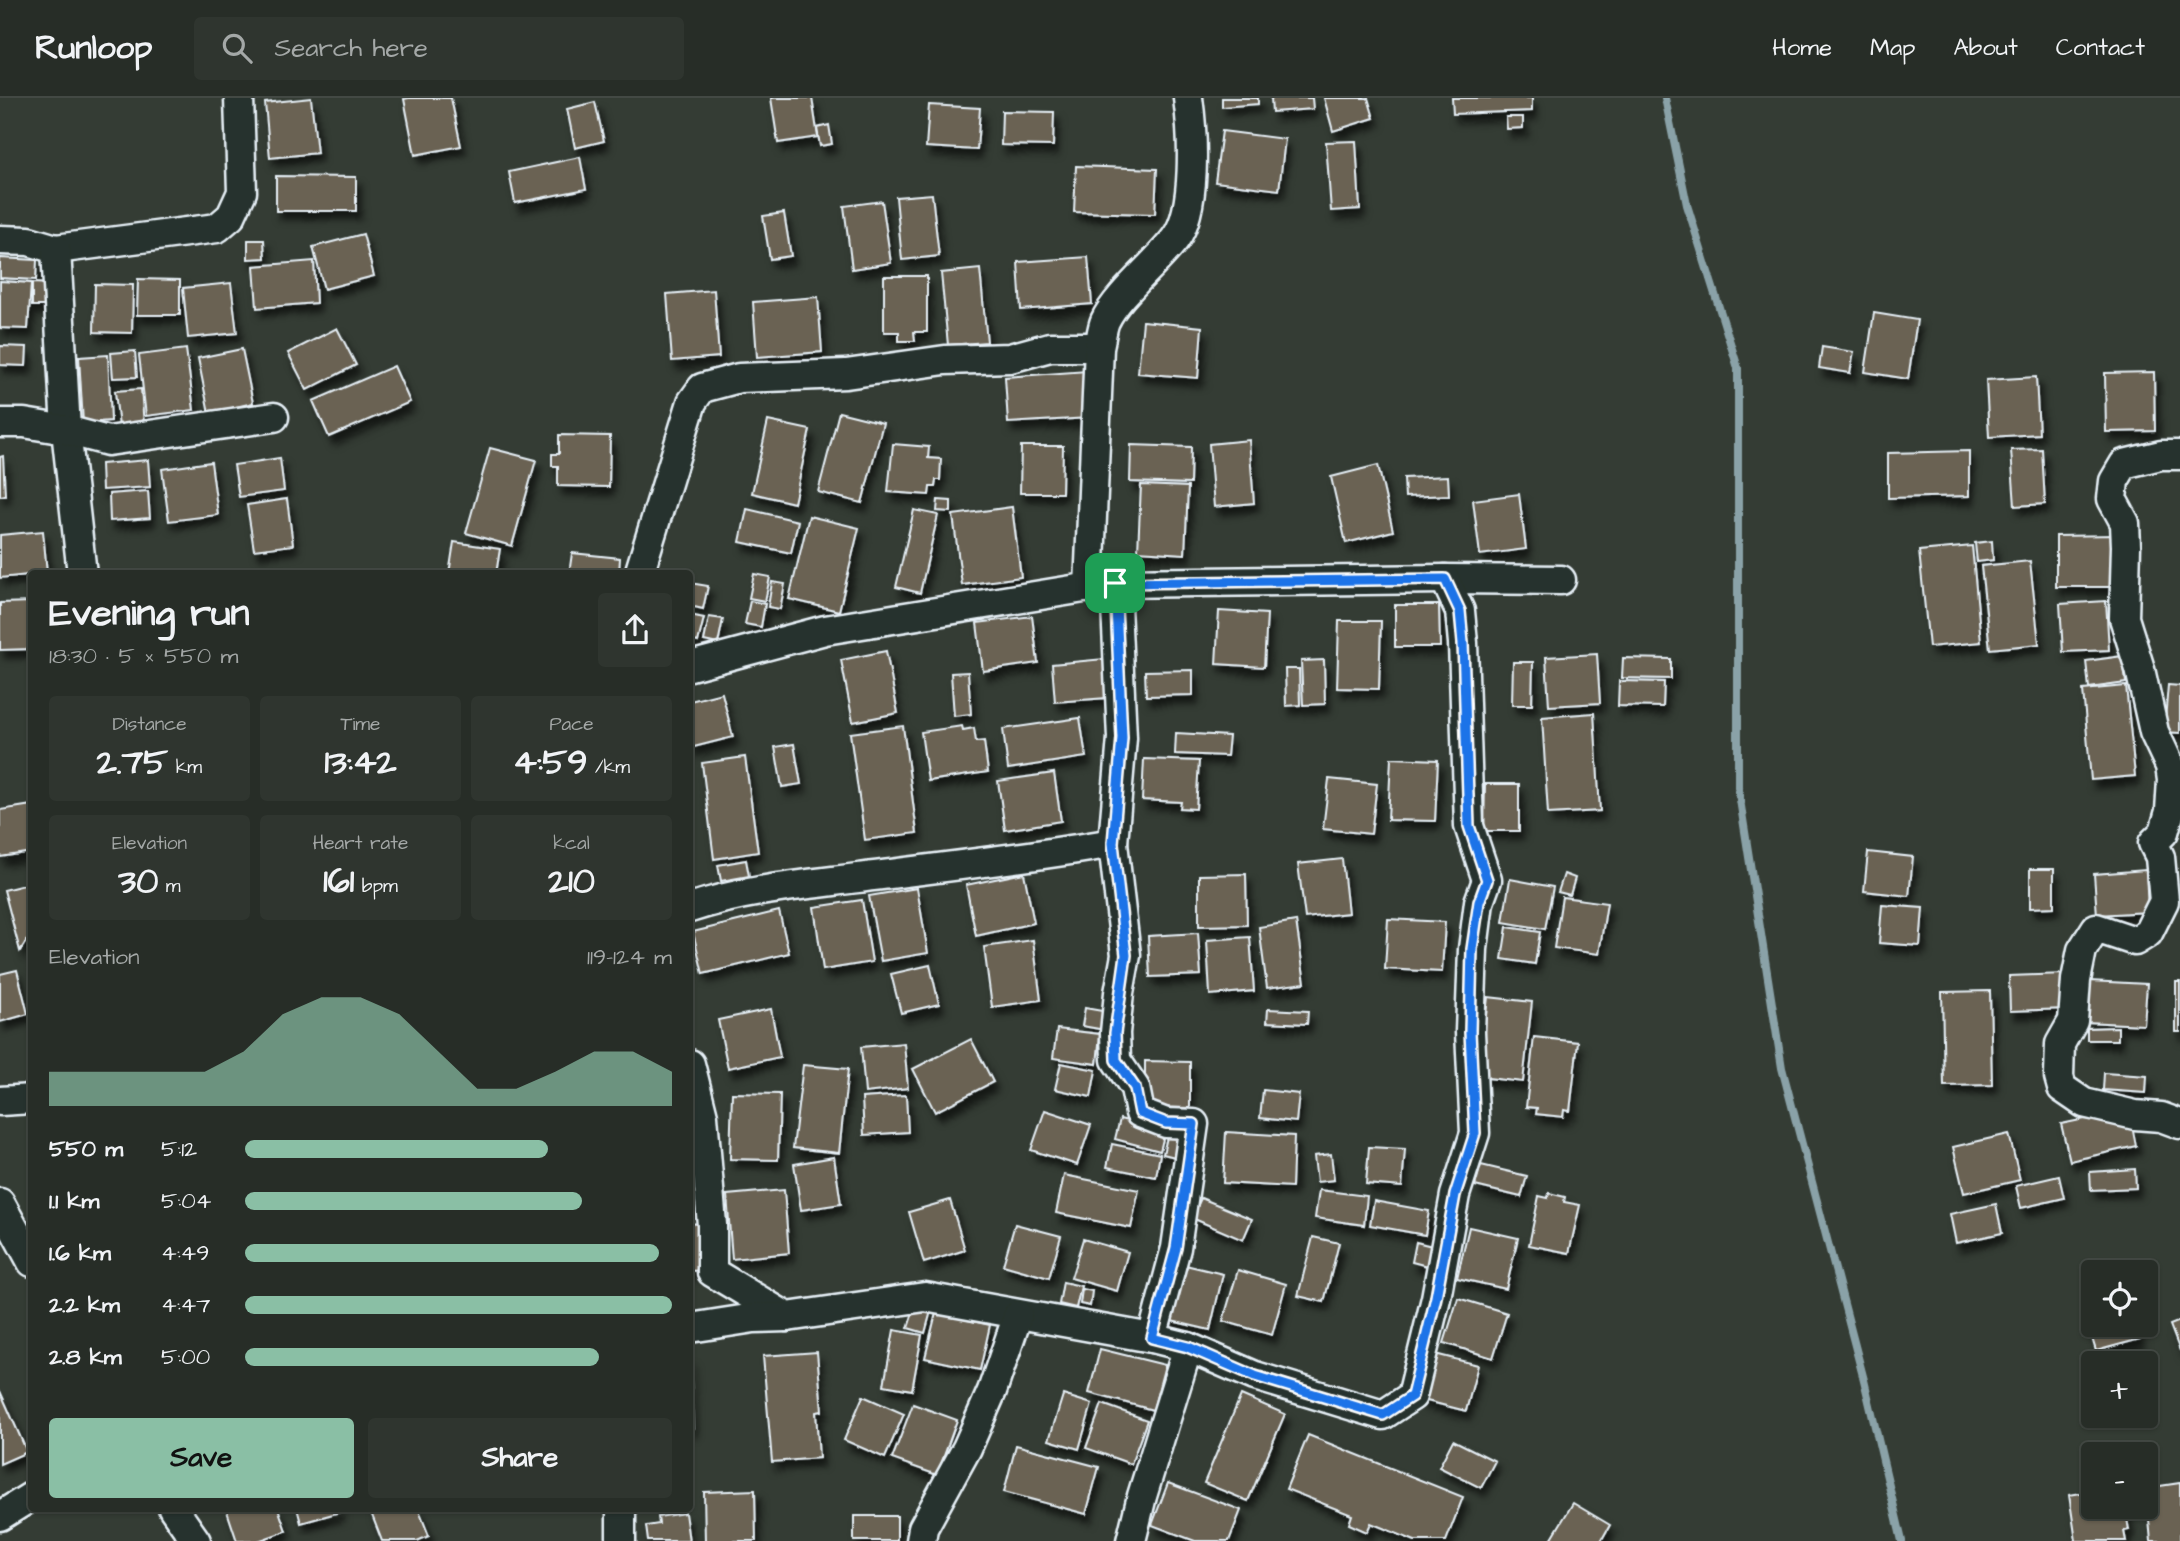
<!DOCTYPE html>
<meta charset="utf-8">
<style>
body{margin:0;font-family:"Architects Daughter",sans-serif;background:#2f352f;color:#f1f3f6;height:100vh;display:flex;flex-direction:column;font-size:26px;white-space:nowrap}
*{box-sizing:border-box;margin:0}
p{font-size:23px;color:#a4a8a7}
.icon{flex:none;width:38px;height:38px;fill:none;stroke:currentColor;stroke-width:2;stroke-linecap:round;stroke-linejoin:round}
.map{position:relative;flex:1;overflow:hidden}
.drawer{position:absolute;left:28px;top:472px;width:665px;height:942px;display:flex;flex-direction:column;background:#272d27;border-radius:7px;box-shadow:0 2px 5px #0004,0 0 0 2px #434944}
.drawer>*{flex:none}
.fabs{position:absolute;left:2081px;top:1162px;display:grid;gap:14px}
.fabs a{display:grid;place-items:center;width:77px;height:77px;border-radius:7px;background:#272d27;box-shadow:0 2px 5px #0004,0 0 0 2px #434944;font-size:35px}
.pin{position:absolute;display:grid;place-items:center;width:60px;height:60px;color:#fff;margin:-30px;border-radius:14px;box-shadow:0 4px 10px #0006}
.round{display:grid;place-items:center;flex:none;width:74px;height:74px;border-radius:7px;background:#2f352f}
.headline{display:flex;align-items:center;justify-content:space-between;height:119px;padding:0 21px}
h1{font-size:38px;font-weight:800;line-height:52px}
.figures{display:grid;grid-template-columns:repeat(3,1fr);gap:10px;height:119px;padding:7px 21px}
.figures div{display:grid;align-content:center;border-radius:7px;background:#2f352f;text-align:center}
.figures b{font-size:35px;font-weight:800}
.figures small{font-size:19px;font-weight:400}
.figures p{font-size:19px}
.chart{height:196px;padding:14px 21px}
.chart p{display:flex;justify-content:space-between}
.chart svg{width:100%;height:126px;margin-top:7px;fill:#8abfa5;opacity:.7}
.primary-button{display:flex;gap:14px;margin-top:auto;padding:14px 21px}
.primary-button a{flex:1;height:80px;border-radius:7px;background:#8abfa5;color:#111;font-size:28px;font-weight:800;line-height:80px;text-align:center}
.primary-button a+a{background:#2f352f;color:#f1f3f6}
ul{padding:0 21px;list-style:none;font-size:23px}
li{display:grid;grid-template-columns:112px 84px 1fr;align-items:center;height:52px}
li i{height:18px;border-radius:9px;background:#8abfa5}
header{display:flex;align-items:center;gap:42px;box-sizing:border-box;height:98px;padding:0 35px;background:#272d27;border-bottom:2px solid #434944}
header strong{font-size:33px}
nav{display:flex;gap:38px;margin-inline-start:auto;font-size:24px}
.search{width:490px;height:63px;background:#2f352f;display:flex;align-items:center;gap:18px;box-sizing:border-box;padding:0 24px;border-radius:7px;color:#a4a8a7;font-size:26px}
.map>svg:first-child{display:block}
</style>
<header>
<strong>Runloop</strong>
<div class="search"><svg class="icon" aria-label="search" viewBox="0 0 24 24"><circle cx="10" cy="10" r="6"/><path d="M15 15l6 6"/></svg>Search here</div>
<nav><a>Home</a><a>Map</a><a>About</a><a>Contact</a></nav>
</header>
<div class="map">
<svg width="2180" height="1443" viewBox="0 0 2180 1443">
<defs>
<filter id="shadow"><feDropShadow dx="4.5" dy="8" stdDeviation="3.5" flood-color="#0009"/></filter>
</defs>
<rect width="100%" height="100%" fill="#343c34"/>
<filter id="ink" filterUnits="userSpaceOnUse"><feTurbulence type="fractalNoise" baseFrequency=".0143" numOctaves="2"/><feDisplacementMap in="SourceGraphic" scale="14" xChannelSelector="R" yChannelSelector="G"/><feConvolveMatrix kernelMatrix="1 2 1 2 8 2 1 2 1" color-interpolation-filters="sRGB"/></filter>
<g filter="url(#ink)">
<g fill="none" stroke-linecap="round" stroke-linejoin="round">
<polyline stroke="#8aa2a8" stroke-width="8" points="1665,0 1687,107 1738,270 1738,689 1782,970 1864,1282 1902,1443"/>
</g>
<g fill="#6a6252" stroke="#e8f1f8" stroke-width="2" filter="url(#shadow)">
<polygon points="311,0 317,55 270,60 265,5"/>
<polygon points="409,0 451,0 461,48 415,57 404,1"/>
<polygon points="771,0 812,0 818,39 778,45"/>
<polygon points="1222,0 1258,0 1258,6 1222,9"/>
<polygon points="1271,0 1312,0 1313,11 1272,14"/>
<polygon points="1324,0 1368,0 1374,20 1333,33"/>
<polygon points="1452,0 1532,0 1532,13 1453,16"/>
<polygon points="595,4 604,43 575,50 567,11"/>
<polygon points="929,7 980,10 977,52 926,49"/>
<polygon points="1002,13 1054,14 1053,48 1001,47"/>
<polygon points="1506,19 1523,19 1523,30 1507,31"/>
<polygon points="829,27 832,46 820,48 817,30"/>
<polygon points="1222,33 1285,41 1279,92 1215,84"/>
<polygon points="1356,43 1360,111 1331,113 1326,44"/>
<polygon points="580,59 586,91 515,105 509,74"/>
<polygon points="1076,68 1157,71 1155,116 1074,114"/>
<polygon points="276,78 356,79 356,113 276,113"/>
<polygon points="932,96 939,158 902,162 896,99"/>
<polygon points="882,103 891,165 852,171 844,108"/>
<polygon points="784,115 791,158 770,161 763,118"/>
<polygon points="363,136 374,178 324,191 313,149"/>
<polygon points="248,142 264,142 265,160 248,161"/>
<polygon points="1088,159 1092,206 1021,212 1018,164"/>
<polygon points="0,160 37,162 36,182 0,180"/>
<polygon points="314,163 316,205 257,210 254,168"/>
<polygon points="980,171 987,244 948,247 941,175"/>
<polygon points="884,178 927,178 927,234 914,234 915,243 899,243 899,234 884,234"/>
<polygon points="138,181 180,182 180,217 137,217"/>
<polygon points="0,183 31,185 28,231 0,230"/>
<polygon points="32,185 52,186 51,208 32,208"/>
<polygon points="231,185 237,235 188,240 183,190"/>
<polygon points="95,186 133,187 132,235 94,234"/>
<polygon points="714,192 719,259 672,263 667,196"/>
<polygon points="818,199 822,254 757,259 753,204"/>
<polygon points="1874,215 1917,222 1908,281 1865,274"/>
<polygon points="1143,223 1202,229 1198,280 1138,275"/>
<polygon points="337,230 356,267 307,292 288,255"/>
<polygon points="0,248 27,249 26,268 0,267"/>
<polygon points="1822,249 1854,254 1850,275 1819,270"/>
<polygon points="186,251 194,312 146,318 139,257"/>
<polygon points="242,251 253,305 209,315 198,260"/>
<polygon points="135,253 137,279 113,280 111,255"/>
<polygon points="108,257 111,323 83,325 79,259"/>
<polygon points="394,268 410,304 329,339 313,303"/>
<polygon points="1087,273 1089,320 1008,325 1005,279"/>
<polygon points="2154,274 2155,333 2106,334 2105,275"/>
<polygon points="2036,279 2039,336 1989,339 1986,282"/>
<polygon points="141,291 144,327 119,329 115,293"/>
<polygon points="839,314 883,325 862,405 818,394"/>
<polygon points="768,323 810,332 794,405 752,395"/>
<polygon points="559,337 610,338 609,389 558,388 558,368 552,368 552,356 559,356"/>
<polygon points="1249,342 1254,405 1214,409 1209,346"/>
<polygon points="893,346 929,349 928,360 941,361 940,382 936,382 935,389 930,389 929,397 888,394"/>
<polygon points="1131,347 1191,349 1190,386 1130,384"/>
<polygon points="1021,348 1063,348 1062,395 1020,395"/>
<polygon points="490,350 536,362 512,448 466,435"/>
<polygon points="2042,351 2045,406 2015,408 2011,352"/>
<polygon points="1969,353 1969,398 1888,400 1888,355"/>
<polygon points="3,358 5,397 0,398 0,359"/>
<polygon points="280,360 284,393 239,399 234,367"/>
<polygon points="148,362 150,389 102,392 101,366"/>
<polygon points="211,364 218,417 169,423 162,371"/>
<polygon points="1378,367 1393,433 1346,445 1331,379"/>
<polygon points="1448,378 1449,397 1405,399 1404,380"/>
<polygon points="1141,387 1188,389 1185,456 1138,453"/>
<polygon points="148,393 150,420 110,423 109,396"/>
<polygon points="1519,396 1526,451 1480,457 1473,402"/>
<polygon points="287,401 293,447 254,452 247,407"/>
<polygon points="938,402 951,403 951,414 937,413"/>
<polygon points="1012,409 1021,479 962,487 953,417"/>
<polygon points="747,411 798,423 791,455 740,444"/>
<polygon points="914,412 938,417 920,495 896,489"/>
<polygon points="809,418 859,430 839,513 789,501"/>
<polygon points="43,433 47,475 0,480 0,437"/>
<polygon points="2116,437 2116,489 2056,489 2056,438"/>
<polygon points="1992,443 1993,462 1977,464 1975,445"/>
<polygon points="454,444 500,451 496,476 449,476"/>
<polygon points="1972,448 1981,544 1929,549 1919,453"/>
<polygon points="572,455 620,460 619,476 569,476"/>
<polygon points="2030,463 2039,546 1990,551 1981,468"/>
<polygon points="754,476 770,479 765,503 749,500"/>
<polygon points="772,484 785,486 780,511 768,509"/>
<polygon points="690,485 708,488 703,511 690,508"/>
<polygon points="750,503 765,506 761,529 745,526"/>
<polygon points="2106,503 2109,552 2063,554 2060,506"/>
<polygon points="32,504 32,551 0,552 0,505"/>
<polygon points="1395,507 1439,507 1440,549 1395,549"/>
<polygon points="1219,513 1267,516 1264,569 1216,566"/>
<polygon points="690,517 704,520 698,544 690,542"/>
<polygon points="1032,518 1038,565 983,573 977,525"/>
<polygon points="709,519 723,521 718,546 704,543"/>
<polygon points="1339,523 1381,523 1379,591 1337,590"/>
<polygon points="886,553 898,615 853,624 841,562"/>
<polygon points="1597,556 1600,605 1549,608 1546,559"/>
<polygon points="2123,558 2126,585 2089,590 2086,563"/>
<polygon points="1623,560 1671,561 1671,581 1622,580"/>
<polygon points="1104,561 1107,600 1055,604 1052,566"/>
<polygon points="1324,562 1325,606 1303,607 1301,563"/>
<polygon points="1513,564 1533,564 1532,607 1512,607"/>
<polygon points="1285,571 1299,571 1300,607 1286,608"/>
<polygon points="1193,572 1193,597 1146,598 1145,573"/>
<polygon points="968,574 971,616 954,618 951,575"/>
<polygon points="1619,583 1664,584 1663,609 1618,608"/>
<polygon points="2168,587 2180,588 2180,635 2164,634"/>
<polygon points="2126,588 2135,678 2091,682 2083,592"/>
<polygon points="722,595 733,639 690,650 690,603"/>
<polygon points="1594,615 1600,713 1548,716 1542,619"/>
<polygon points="1080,620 1086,659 1008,671 1003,631"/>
<polygon points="903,628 917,735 865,742 850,635"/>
<polygon points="962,628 963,632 974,630 976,644 984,643 988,674 928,683 921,634"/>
<polygon points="1176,635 1229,638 1227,658 1175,656"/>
<polygon points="794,646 801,686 782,689 775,649"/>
<polygon points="745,659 758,754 714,761 702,665"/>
<polygon points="1391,660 1438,662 1435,723 1388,722"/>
<polygon points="1144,661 1199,663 1196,711 1180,710 1181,704 1142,702"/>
<polygon points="1054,675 1061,723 1005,732 998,683"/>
<polygon points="1329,681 1377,686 1371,736 1323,731"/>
<polygon points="1485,686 1519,686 1519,733 1484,733"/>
<polygon points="32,707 32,754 0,759 0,712"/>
<polygon points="1868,754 1913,759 1909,798 1864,793"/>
<polygon points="1342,761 1348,815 1305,820 1298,766"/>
<polygon points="746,762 749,778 721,783 718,767"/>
<polygon points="2030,771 2054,771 2054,809 2030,810"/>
<polygon points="2146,772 2148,814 2097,817 2094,776"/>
<polygon points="1024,775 1034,825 976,838 966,787"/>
<polygon points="1246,776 1247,827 1199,828 1199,777"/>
<polygon points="1564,776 1575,780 1570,797 1558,794"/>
<polygon points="1510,781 1553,789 1545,831 1503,824"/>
<polygon points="32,785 32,834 20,853 4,792"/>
<polygon points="917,790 928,855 881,863 869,798"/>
<polygon points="1562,799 1607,805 1599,856 1554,850"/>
<polygon points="862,802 872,864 823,872 814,809"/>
<polygon points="1882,807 1923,810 1920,848 1879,845"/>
<polygon points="779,813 789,855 703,876 693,834"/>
<polygon points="1388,821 1445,824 1442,874 1385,871"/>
<polygon points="1296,823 1305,885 1267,890 1259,829"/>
<polygon points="1507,829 1540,834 1535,866 1502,861"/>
<polygon points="1198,835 1201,877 1150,879 1148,838"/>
<polygon points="1250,839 1254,893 1210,897 1207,842"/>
<polygon points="1033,842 1041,902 992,909 984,849"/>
<polygon points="930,867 939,906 901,915 891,876"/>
<polygon points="17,872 28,916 0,924 0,876"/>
<polygon points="2066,876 2067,911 2010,913 2009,878"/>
<polygon points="2089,883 2147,886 2144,927 2086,924"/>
<rect x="2176" y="884" width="4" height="50"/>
<polygon points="1990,893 1992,987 1944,988 1942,894"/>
<polygon points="1488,899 1532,904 1523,984 1479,979"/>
<polygon points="1085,910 1108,914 1105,932 1082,928"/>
<polygon points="771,911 780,959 728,970 718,922"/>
<polygon points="1268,911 1308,913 1307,926 1267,924"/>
<polygon points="2118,929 2118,942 2087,942 2087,930"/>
<polygon points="1057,931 1100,936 1097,966 1053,960"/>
<polygon points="1534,939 1578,944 1570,1013 1564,1012 1563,1019 1536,1016 1537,1010 1526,1009"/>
<polygon points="971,941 993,984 935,1014 913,971"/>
<polygon points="904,945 908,990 865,995 861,949"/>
<polygon points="1145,963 1190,964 1190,1010 1145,1009"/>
<polygon points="1061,965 1096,972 1091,999 1055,991"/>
<polygon points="803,967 848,971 839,1055 793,1050"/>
<polygon points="2104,975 2147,978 2146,995 2103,992"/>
<polygon points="1263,992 1299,996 1296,1024 1260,1020"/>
<polygon points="732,995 780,996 778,1062 730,1061"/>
<polygon points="906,997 908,1034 864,1037 862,1000"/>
<polygon points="1045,1012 1091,1027 1077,1067 1031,1052"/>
<polygon points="1120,1021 1165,1033 1160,1053 1115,1041"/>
<polygon points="2085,1021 2132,1028 2136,1048 2070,1063 2061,1026"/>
<polygon points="1169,1030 1185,1033 1179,1060 1163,1056"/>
<polygon points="1226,1034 1294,1038 1292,1089 1223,1085"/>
<polygon points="2009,1036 2020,1082 1964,1095 1953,1049"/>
<polygon points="1112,1046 1160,1056 1156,1079 1107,1069"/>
<polygon points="1369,1049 1405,1051 1402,1089 1366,1086"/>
<polygon points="1331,1056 1334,1082 1317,1084 1314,1058"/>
<polygon points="834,1059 841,1106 801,1112 794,1066"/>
<polygon points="1481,1067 1527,1078 1521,1099 1475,1088"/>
<polygon points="2135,1071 2136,1090 2091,1092 2090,1074"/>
<polygon points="1064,1077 1139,1092 1131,1130 1056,1115"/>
<polygon points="2059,1078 2064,1100 2021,1110 2016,1088"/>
<polygon points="784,1092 789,1155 732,1161 727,1097"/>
<polygon points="1319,1092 1367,1098 1364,1127 1315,1120"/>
<polygon points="1549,1095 1565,1099 1564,1104 1580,1107 1569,1155 1529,1147 1539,1098 1548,1100"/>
<polygon points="1201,1100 1252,1121 1243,1142 1192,1120"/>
<polygon points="950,1102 965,1152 924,1165 909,1114"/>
<polygon points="1374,1103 1429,1113 1425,1137 1370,1127"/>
<polygon points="1996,1106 2002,1135 1956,1145 1950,1116"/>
<polygon points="700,1125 704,1172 690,1173 690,1126"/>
<polygon points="1015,1126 1061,1138 1049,1180 1003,1167"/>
<polygon points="1469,1129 1518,1140 1506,1191 1457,1180"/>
<polygon points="1313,1139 1339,1145 1324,1204 1298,1198"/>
<polygon points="1083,1141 1128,1154 1117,1193 1071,1180"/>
<polygon points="1416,1144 1440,1150 1435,1170 1412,1164"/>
<polygon points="1177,1165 1223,1176 1210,1232 1163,1221"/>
<polygon points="1238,1172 1286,1186 1272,1237 1223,1223"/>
<polygon points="1063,1184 1081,1188 1076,1210 1059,1206"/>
<polygon points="1082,1191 1092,1193 1090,1208 1080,1206"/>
<polygon points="1458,1200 1507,1215 1493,1260 1444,1245"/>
<polygon points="915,1208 931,1213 925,1235 908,1230"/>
<polygon points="936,1215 990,1227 980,1272 925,1260"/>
<polygon points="2180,1223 2180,1253 2170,1227"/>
<polygon points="2100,1227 2136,1227 2140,1241 2096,1253 2089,1230"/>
<polygon points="894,1232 922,1237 912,1292 884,1287"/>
<polygon points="1100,1251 1165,1267 1153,1312 1089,1295"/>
<polygon points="817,1254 822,1313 816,1314 819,1360 772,1364 763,1258"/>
<polygon points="1431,1255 1478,1267 1466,1313 1419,1301"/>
<polygon points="690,1259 693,1331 690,1331"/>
<polygon points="0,1293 27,1354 0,1366"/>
<polygon points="1063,1297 1092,1306 1079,1351 1049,1342"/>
<polygon points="1241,1297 1285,1316 1248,1403 1204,1385"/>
<polygon points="863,1298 904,1316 885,1360 844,1342"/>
<polygon points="913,1306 957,1322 937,1377 892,1361"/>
<polygon points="1102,1306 1147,1322 1131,1366 1086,1350"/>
<polygon points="1308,1337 1463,1399 1446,1443 1415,1443 1371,1425 1367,1434 1349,1426 1352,1417 1286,1391"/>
<polygon points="1453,1342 1495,1363 1481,1390 1439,1369"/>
<polygon points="1016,1347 1099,1369 1086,1416 1004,1394"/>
<polygon points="1168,1385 1241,1412 1229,1443 1195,1443 1152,1427"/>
<polygon points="2180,1385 2180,1443 2151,1443 2146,1390"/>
<polygon points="755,1392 756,1443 705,1443 704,1394"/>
<polygon points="2093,1393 2093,1409 2125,1409 2129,1432 2124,1433 2126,1443 2076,1443 2069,1397"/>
<polygon points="1573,1405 1610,1427 1601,1443 1550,1443"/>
<polygon points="226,1410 278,1410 286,1433 258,1443 237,1443"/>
<polygon points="297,1410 339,1410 340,1414 301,1425"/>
<polygon points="374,1410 418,1410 429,1438 417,1443 382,1443 370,1412"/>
<polygon points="685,1415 689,1443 648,1443 646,1428 659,1426 658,1419"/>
<rect x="854" y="1418" width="43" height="25"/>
</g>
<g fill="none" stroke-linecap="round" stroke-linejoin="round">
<defs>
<g id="minor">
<polyline points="0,142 29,143 56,151 217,130 231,118 242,94 239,0"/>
<polyline points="56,151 66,332 82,476"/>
<polyline points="0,325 24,325 66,332 108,343 274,319"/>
<polyline points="2180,357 2161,357 2124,366 2114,383 2112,401 2125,425 2126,448 2124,520 2140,571 2154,634 2170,668 2172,682 2170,713 2164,734 2153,745 2160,759 2164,803 2148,835 2135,843 2096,830 2082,852 2076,882 2073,923 2060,946 2059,979 2062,990 2084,1005 2135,1017 2161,1019 2180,1026"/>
<polyline points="639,476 692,304 702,290 739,280 846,276 945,262 1010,260 1050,249 1099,249"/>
<polyline points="1115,485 1122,640 1113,745 1126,857 1119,895 1115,935 1116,962 1135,990 1140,1015 1166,1025 1194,1026 1176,1150 1152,1240"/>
<path d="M1089 490 1099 249C1101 241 1102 230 1105 223 1117 197 1157 165 1175 141 1197 112 1193 36 1188 0"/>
<polyline points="690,568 825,532 1115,485 1445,481 1561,482"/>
<path d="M690 810C743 792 802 787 858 780 943 769 1029 760 1113 745"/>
<polyline points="690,966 703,1018 712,1127 712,1174 787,1219"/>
<polyline points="0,1003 32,1001"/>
<polyline points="0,1105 32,1164"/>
<polyline points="690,1230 754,1220 787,1219 925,1199 1152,1240 1188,1249 1255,1278 1383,1317 1412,1298 1436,1200 1455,1097 1475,1035 1470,934 1473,851 1479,804 1487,782 1469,728 1463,545 1460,513 1445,481"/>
<polyline points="173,1410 196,1443"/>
<polyline points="0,1418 32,1398"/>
<polyline points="621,1443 621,1410"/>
<polyline points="921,1443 923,1430 967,1350 992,1293 1018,1217"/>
<polyline points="1131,1443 1142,1398 1188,1249"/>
</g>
</defs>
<use href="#minor" stroke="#e8f1f8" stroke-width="33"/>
<use href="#minor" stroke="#26332d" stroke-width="28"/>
</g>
</g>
<g fill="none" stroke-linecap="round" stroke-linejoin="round" filter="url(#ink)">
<defs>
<polygon id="route" points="1445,481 1460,513 1463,545 1469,728 1487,782 1479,804 1472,851 1470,934 1475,1035 1455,1097 1436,1199 1412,1298 1383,1317 1255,1278 1188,1249 1152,1240 1176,1150 1194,1026 1166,1025 1140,1015 1135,990 1116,962 1115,935 1126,857 1113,745 1122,640 1115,485"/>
</defs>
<use href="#route" stroke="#fff" stroke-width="14"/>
<use href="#route" stroke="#1a73e8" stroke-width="9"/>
</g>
</svg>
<div class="fabs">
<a><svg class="icon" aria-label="locate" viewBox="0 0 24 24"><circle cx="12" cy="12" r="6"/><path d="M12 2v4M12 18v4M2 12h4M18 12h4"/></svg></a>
<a>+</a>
<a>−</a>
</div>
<div class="pin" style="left:1115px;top:485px;background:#1e9e55"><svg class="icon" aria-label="arrive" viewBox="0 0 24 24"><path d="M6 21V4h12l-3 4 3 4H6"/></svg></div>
<section class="drawer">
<div class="headline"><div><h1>Evening run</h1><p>18:30 · 5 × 550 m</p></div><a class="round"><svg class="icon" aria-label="share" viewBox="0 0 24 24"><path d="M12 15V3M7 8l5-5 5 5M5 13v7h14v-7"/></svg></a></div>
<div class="figures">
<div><p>Distance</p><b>2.75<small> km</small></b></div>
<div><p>Time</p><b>13:42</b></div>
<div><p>Pace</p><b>4:59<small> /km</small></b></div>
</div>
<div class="figures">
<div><p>Elevation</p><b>30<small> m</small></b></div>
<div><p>Heart rate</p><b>161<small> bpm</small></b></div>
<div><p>kcal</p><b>210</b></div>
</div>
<div class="chart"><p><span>Elevation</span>119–124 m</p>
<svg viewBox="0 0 160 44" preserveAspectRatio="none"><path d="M0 44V32L10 32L20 32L30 32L40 32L50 25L60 12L70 6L80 6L90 12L100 25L110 38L120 38L130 32L140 25L150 25L160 32V44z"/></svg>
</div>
<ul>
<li><b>550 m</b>5:12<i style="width:71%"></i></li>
<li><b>1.1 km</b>5:04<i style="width:79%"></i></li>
<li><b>1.6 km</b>4:49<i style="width:97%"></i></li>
<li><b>2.2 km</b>4:47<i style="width:100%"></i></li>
<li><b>2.8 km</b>5:00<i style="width:83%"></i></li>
</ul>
<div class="primary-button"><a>Save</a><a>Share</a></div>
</section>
</div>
